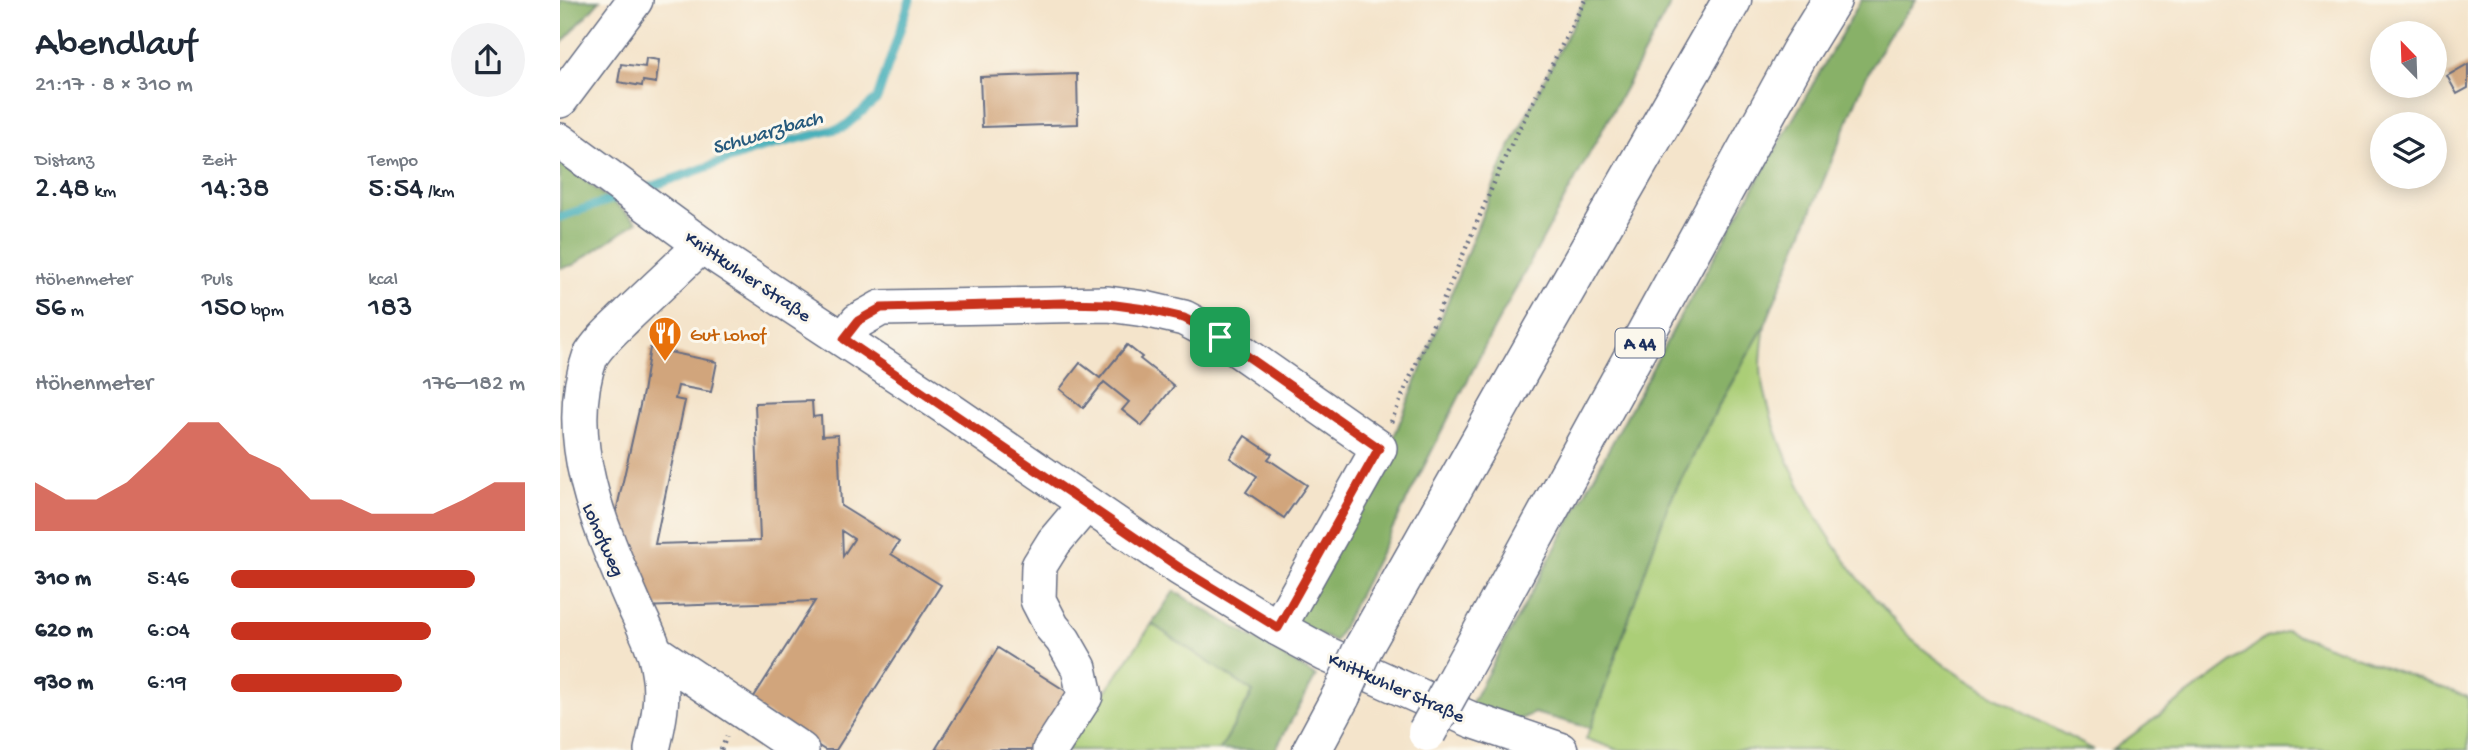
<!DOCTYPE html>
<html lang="de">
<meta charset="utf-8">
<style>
body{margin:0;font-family:"Gochi Hand",sans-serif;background:#f2f2f3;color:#1f2937;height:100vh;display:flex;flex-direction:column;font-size:26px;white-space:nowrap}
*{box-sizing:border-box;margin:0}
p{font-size:23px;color:#747a83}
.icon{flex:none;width:38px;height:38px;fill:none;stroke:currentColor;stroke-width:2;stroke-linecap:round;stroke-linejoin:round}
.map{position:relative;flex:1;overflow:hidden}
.sheet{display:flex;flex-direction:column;background:#fff;width:560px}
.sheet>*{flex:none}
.needle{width:46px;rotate:337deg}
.tools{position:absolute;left:1810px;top:21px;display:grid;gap:14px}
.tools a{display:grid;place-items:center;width:77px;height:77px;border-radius:50%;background:#fff;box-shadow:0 4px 18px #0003;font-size:35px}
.pin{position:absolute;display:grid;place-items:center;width:60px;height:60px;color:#fff;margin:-30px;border-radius:14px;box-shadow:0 4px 10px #0006}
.round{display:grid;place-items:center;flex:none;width:74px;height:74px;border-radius:37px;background:#f2f2f3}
.headline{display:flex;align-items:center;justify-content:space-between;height:119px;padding:0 35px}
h1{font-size:38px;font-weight:600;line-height:52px}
.figures{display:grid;grid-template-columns:repeat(3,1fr);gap:10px;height:119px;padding:7px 35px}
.figures div{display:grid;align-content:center}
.figures b{font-size:30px;font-weight:600}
.figures small{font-size:19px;font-weight:400}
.figures p{font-size:19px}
.chart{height:196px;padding:14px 35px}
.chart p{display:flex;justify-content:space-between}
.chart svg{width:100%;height:126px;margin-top:7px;fill:#c8321e;opacity:.7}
ul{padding:0 35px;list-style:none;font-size:23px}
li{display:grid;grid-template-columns:112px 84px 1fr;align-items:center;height:52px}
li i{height:18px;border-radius:9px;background:#c8321e}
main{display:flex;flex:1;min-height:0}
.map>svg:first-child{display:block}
</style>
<main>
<section class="sheet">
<div class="headline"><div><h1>Abendlauf</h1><p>21:17 · 8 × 310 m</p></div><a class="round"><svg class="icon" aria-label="share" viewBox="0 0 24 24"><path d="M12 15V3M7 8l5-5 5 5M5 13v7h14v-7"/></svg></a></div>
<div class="figures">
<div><p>Distanz</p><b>2.48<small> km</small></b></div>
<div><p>Zeit</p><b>14:38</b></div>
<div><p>Tempo</p><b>5:54<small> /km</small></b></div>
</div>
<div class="figures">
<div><p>Höhenmeter</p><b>56<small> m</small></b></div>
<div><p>Puls</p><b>150<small> bpm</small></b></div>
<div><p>kcal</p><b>183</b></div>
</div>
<div class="chart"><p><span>Höhenmeter</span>176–182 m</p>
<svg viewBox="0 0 160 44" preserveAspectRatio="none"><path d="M0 44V27L10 33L20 33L30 27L40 17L50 6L60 6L70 17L80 22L90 33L100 33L110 38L120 38L130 38L140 33L150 27L160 27V44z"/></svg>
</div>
<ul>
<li><b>310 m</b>5:46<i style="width:83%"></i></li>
<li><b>620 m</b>6:04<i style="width:68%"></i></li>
<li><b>930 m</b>6:19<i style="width:58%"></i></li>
</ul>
</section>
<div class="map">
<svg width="1908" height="750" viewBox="0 0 1908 750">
<rect width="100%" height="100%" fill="#fbf7ec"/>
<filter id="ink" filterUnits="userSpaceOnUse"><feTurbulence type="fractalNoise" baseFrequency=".0143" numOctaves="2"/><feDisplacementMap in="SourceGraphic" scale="14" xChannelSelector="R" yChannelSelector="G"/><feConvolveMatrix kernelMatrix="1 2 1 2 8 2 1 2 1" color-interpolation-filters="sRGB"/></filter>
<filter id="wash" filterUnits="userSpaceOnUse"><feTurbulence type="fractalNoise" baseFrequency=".00686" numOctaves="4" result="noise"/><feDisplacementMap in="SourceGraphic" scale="28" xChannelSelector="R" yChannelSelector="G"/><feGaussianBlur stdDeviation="1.57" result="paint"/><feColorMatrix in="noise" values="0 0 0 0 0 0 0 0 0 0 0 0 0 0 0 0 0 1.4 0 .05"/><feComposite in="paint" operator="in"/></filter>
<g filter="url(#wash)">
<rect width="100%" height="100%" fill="#f4e4cb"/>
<g fill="#abce77" stroke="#637e6a" stroke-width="2">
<path d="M1205 325C1203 341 1199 362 1202 378 1217 461 1270 549 1326 611 1334 620 1342 631 1351 639 1405 685 1471 716 1534 750H1058L1026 739 1108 505 1160 403Z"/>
<polygon points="592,624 693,692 660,750 506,750"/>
<polygon points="1727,631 1908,697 1908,750 1552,750 1704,639"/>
</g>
<g fill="#88b168" stroke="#527063" stroke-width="2">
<polygon points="0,0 40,0 0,45"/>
<polygon points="1025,0 1113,0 929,338 775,642 733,621 828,452 946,155"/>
<polygon points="1301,0 1356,0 1327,38 1304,81 1205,325 1160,403 1108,505 1031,728 974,713 954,722 909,708 1120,317"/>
<polygon points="5,164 77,222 13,265 0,268 0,166"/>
<polygon points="614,591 756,676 715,750 660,750 693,692 592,624"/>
</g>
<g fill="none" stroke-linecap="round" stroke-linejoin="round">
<g stroke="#3aaab6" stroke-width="9">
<polyline points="82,190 195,150 284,127 317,99 350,0"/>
<polyline points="0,217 62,196"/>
</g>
</g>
<g id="blocks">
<g fill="#d1a57c" fill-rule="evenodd">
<polygon points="86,58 99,60 96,83 83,81 82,86 58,82 61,64 85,67"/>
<polygon points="1908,64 1908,88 1897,94 1887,76"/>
<polygon points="517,74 518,124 422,127 420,77"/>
<polygon points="567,345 582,357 580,359 614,386 582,426 562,410 569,402 544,382 523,408 500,389 520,363 540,378"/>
<path d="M90 348 157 362 151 392 118 386 115 399 125 401 95 544 200 541 195 403 252 401 253 417 261 416 262 436 278 435 281 506 339 542 331 554 381 585 276 750H265L190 703 255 601 81 607 52 530 83 392ZM282 531 294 539 283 556Z"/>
<polygon points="685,436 712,454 708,459 747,485 724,518 686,492 697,476 670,458"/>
<polygon points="438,648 509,693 473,750 375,750"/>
</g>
</g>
</g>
<g filter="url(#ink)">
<use href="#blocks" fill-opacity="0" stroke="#676e84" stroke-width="2"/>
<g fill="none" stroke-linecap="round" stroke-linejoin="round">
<defs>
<g id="minor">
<polyline points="0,100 75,0"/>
<polyline points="0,141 157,256 378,402 620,568 718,628 766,654 912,720 1000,750"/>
<polyline points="284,339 298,321 321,308 548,304 585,309 624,318 660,337 819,448 718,628"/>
<polyline points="95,652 241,750"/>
<path d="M92 750C98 724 104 698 99 672 96 649 85 628 75 607 42 532 0 439 30 357 39 341 56 327 69 314 93 291 118 268 142 245"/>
<polyline points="490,750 525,696 519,668 503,640 492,627 478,600 479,566 494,542 526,504"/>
</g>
<g id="highway">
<polyline points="803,648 981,333 1172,0"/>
<polyline points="892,687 1240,52 1272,0"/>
<polyline points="752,750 781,696"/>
</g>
</defs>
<use href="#minor" stroke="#676e84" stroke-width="38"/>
<use href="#highway" stroke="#676e84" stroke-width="41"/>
<g stroke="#676e84" stroke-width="4.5" stroke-dasharray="2 5" stroke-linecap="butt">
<polyline points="831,422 946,155 1025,0"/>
<polyline points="161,750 167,736"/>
</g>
<use href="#minor" stroke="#fff" stroke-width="35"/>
<use href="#highway" stroke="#fff" stroke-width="38"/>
<defs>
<g id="highway-bridge">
<polyline points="781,696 803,648"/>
<polyline points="867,732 892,687"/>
</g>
</defs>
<use href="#highway-bridge" stroke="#676e84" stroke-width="41" stroke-linecap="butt"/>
<use href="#highway-bridge" stroke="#fff" stroke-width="38"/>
</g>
</g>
<g fill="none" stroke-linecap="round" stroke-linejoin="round" filter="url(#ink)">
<defs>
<polygon id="route" points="503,303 548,304 585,309 624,318 660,337 819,448 718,628 620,568 284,339 298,321 321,308"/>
</defs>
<use href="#route" stroke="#fff" stroke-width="14"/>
<use href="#route" stroke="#c8321e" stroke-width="9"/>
</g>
<defs>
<symbol id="restaurant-pin" viewBox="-11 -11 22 30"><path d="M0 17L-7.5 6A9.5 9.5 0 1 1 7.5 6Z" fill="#e8710a" stroke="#fbf7ec"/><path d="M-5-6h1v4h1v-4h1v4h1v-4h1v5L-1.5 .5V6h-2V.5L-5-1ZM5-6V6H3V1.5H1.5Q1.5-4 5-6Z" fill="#fff"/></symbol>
</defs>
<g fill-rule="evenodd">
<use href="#restaurant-pin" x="86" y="314" width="38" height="52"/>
</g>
<g text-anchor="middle" stroke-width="6" stroke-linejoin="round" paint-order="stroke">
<rect fill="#fbf7ec" stroke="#5e6b89" stroke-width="2" x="1055.5" y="328.5" width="49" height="29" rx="5"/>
<g font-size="18" font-weight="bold" fill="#1b2f5e">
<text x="1080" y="349">A 44</text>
</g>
<g font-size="19" fill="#1b2f5e" stroke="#fbf7ec">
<text transform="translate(189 275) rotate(34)" y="7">Knittkuhler Straße</text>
<text transform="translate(45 539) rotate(66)" y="7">Lohofweg</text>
<text transform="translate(837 686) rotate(24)" y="7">Knittkuhler Straße</text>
</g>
<g font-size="19" fill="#c56008" stroke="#fbf7ec" text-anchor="start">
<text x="130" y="340">Gut Lohof</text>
</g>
<g font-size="21" font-style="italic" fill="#265a7d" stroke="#fbf7ec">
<text transform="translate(207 131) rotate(-16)" y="7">Schwarzbach</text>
</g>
</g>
</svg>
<div class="tools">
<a><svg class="needle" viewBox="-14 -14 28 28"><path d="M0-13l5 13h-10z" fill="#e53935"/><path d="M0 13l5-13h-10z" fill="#747a83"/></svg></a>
<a><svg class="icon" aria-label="layers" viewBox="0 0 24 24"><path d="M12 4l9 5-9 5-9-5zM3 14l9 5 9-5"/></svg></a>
</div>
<div class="pin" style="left:660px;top:337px;background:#1e9e55"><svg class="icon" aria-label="arrive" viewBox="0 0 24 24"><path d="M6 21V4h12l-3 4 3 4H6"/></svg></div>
</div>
</main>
